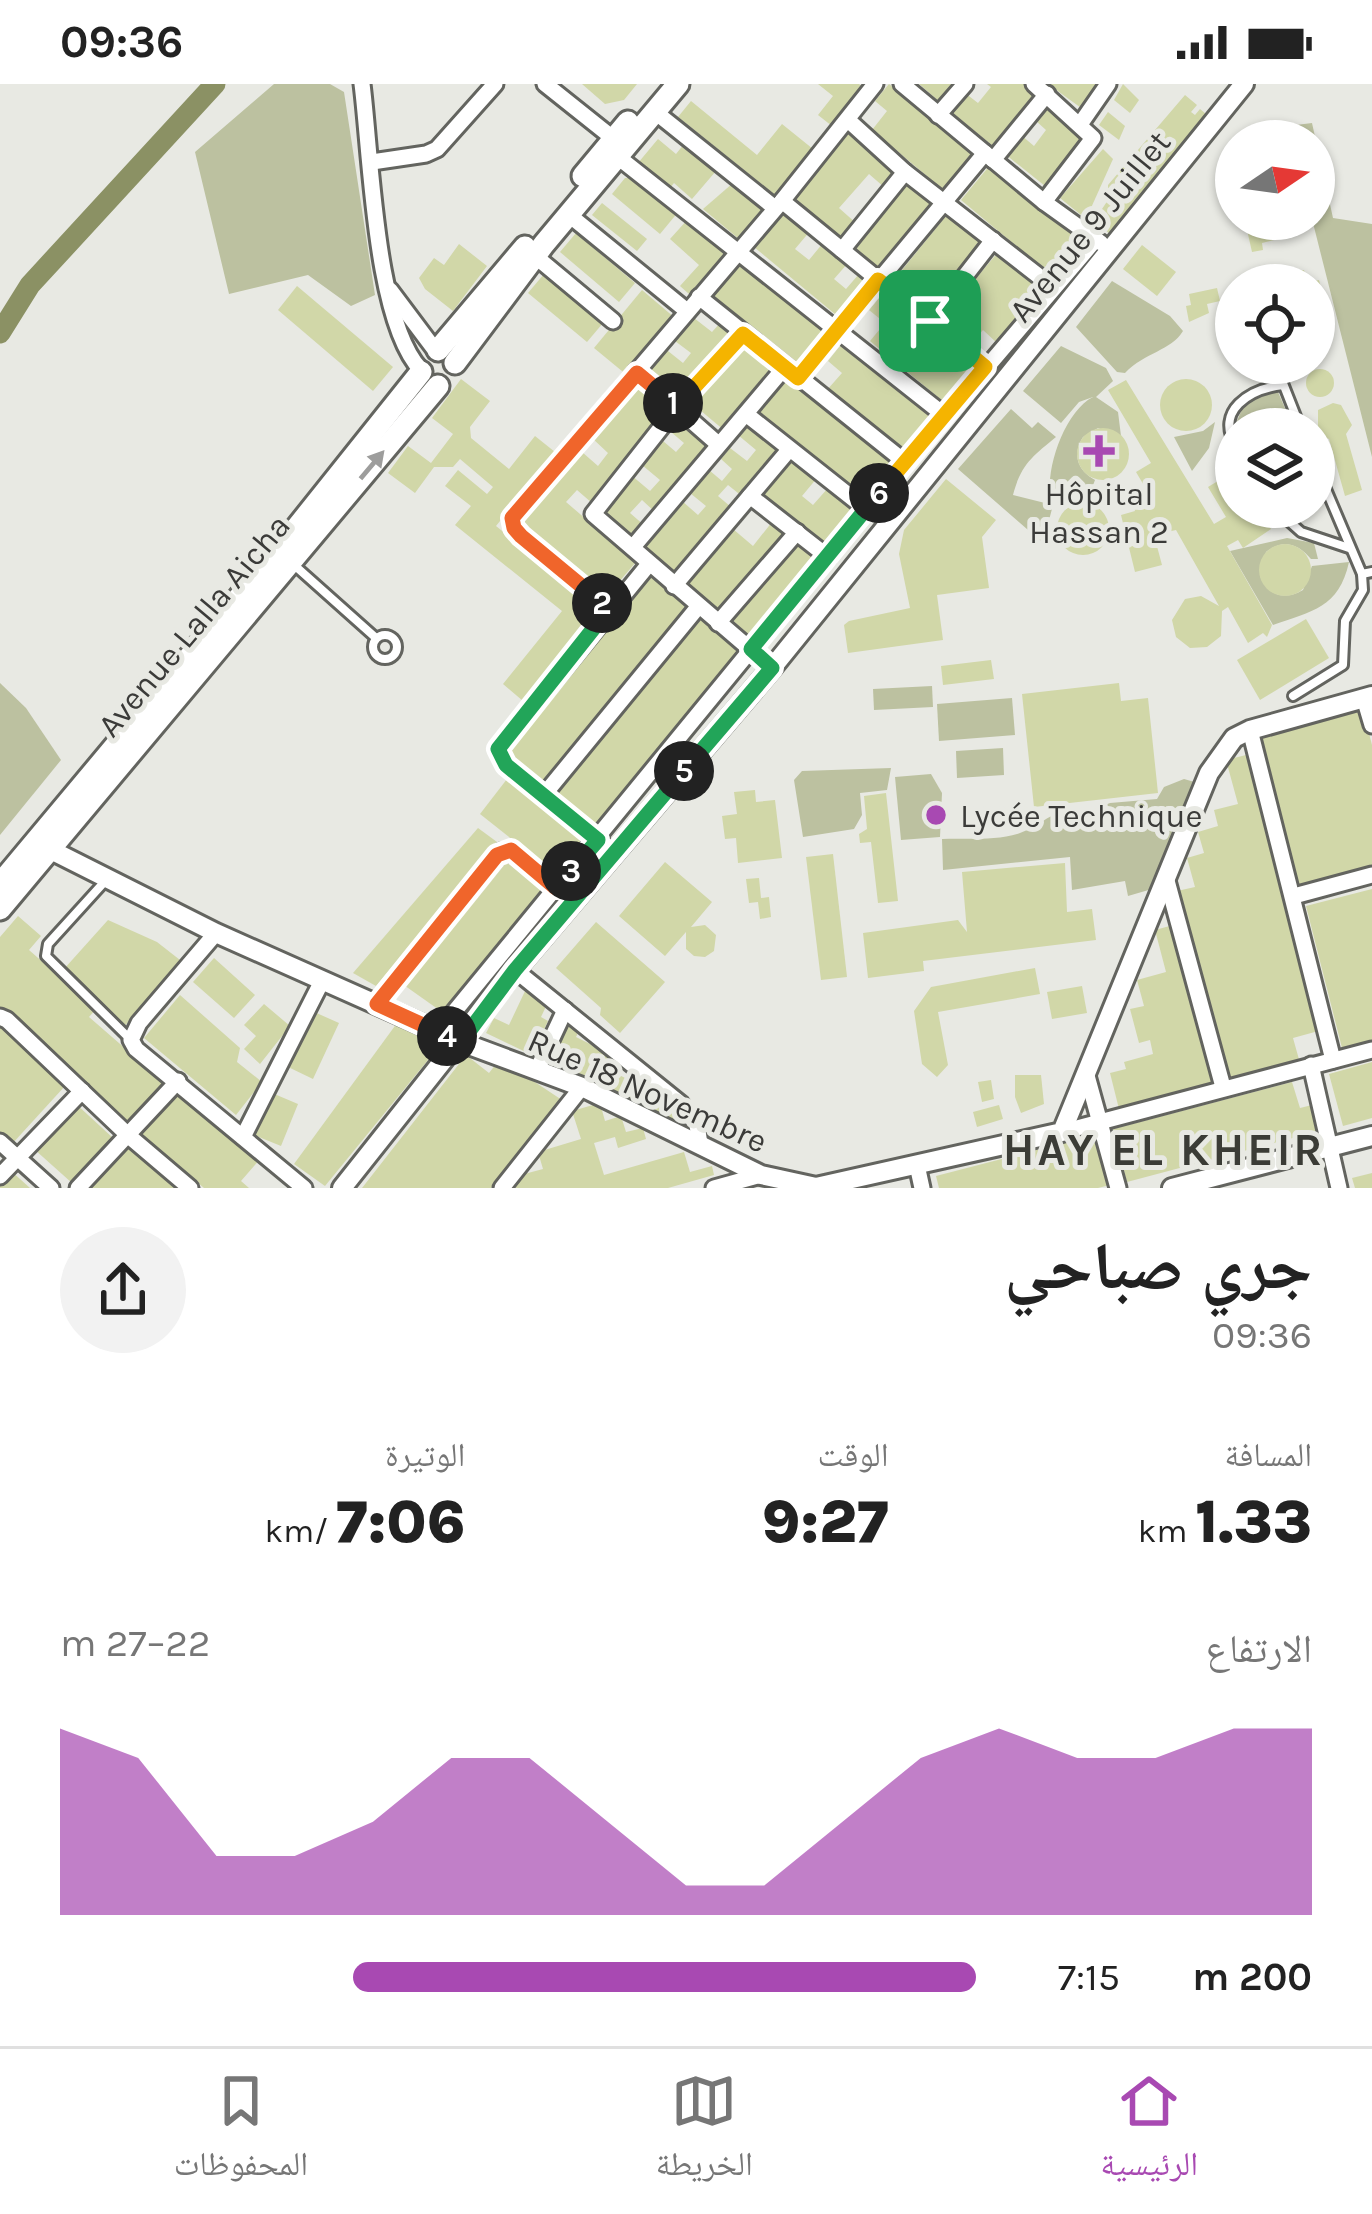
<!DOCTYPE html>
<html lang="ar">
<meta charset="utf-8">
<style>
body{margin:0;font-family:Karla,"Noto Naskh Arabic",sans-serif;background:#f2f2f2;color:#222;direction:rtl;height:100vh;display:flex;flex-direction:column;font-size:45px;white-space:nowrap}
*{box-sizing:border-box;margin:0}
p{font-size:39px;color:#767676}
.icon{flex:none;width:66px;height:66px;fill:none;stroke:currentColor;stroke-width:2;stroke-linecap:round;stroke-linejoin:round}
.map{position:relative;height:1104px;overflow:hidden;direction:ltr}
.panel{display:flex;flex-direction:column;background:#fff;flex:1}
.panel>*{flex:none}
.needle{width:78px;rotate:77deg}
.fabs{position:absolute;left:1215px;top:36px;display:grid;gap:24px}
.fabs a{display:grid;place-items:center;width:120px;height:120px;border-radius:50%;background:#fff;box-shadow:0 3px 9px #0004;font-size:60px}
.pin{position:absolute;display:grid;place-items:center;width:102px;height:102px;color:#fff;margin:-51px;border-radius:24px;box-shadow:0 6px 18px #0006}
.km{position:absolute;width:60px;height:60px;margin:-30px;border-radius:50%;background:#222;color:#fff;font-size:33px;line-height:60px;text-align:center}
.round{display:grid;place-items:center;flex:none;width:126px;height:126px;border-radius:63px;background:#f2f2f2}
.summary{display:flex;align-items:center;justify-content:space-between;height:204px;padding:0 60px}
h1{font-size:66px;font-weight:800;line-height:90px}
.metrics{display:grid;grid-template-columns:repeat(3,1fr);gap:18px;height:204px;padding:12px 60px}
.metrics div{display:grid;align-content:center}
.metrics b{font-size:60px;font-weight:800}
.metrics small{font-size:33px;font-weight:400}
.metrics p{font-size:33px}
.chart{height:336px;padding:24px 60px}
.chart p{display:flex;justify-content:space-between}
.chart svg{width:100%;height:216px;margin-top:12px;fill:#a849b2;opacity:.7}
ul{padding:0 60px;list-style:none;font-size:39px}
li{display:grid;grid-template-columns:192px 144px 1fr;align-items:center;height:90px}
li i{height:30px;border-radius:15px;background:#a849b2}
.status{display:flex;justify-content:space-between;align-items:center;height:84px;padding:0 60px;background:#fff;direction:ltr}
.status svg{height:33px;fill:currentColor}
.menu{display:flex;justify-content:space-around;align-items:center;height:168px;border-top:3px solid #e0e0e0;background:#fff;font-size:33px;color:#767676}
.menu a{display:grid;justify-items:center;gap:6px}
.menu .selected{color:#a849b2}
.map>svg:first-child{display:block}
</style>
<div class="status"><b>09:36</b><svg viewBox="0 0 49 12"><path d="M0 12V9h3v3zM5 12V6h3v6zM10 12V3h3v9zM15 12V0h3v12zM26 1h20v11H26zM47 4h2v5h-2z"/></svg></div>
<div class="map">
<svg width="1372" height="1104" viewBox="0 0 1372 1104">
<rect width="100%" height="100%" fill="#e8e9e3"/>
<g fill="#bcc1a0">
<polygon points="274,0 330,0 344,8 375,211 351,222 308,191 229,210 195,68"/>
<polygon points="1312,39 1333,134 1372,140 1372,373 1312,135 1314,57 1292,57 1288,42"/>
<path d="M1112 197 1170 232 1183 247C1171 267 1145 268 1125 289L1117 288 1076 243Z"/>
<path d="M1061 262 1106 284 1113 297 1096 313 1118 328 1121 352 1098 344 1083 353C1072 370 1077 386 1095 396L1092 404 1058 410 1050 406C1048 377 1067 326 1093 313L1079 318 1061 339 1023 307Z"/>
<polygon points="1278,308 1294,345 1236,345 1236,357 1231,351 1248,311"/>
<path d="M1011 325 1032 344 1038 338 1056 353C1033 372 1021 380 1013 411L1053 421 1043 459 958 385Z"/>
<polygon points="1215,338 1209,364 1192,387 1174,353 1203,347"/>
<path d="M1287 454 1314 459 1318 475H1311C1298 459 1282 455 1266 468L1260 492C1268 511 1284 517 1303 506L1312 482 1349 478C1339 524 1312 527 1273 541L1230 467Z"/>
<polygon points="0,599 26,624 61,676 0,751"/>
<polygon points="932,602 933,623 874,626 873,605"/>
<polygon points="1012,614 1015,651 939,657 937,620"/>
<polygon points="1003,664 1004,691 957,694 956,667"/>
<polygon points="891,684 887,706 860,709 862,731 854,745 803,753 794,696 802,687"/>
<polygon points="931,690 942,709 940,753 901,756 895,693"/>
<path d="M1184 695 1198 699 1152 805 1128 812 1125 797 1072 806 1070 773 943 786 942 755C966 754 997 757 1020 749 1037 743 1047 732 1063 727L1074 733 1110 719 1157 715 1164 703Z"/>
</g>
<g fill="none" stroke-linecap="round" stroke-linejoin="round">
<polyline stroke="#8b9164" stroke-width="21" points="0,249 30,201 215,0"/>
</g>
<g fill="#d1d7a8">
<polygon points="582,0 637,0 624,16 605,20"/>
<polygon points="818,0 859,0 863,3 832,42 818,31 833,12"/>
<polygon points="889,0 977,72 947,109 872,46 887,27 875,17"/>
<polygon points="919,0 958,0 942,20"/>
<polygon points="987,0 1024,0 1037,11 994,63 950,27 965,9 978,19 991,3"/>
<polygon points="1048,0 1102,0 1084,26"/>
<polygon points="1123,0 1139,16 1130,29 1114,16"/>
<polygon points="1185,11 1197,21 1191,28 1195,31 1200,25 1212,35 1135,127 1132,124 1110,150 1094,137 1108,116 1108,101"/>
<polygon points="691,17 757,71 782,40 813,65 776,112 678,33"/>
<polygon points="1051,19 1092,53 1050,106 1005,70 1021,51 1034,62 1046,46 1036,37"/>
<polygon points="1108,28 1125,42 1119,56 1099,41"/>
<polygon points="851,47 898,88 884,103 869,90 839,124 857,140 840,159 791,116"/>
<polygon points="658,55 676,70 684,60 716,87 692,115 674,99 669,105 638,79"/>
<polygon points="1103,65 1113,75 1086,135 1060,114"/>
<polygon points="991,80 1076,150 1046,187 961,116"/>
<polygon points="625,94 639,94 679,127 660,150 612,110"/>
<polygon points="909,97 937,119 880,192 852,170"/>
<polygon points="733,99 765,126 739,155 703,125"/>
<polygon points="602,119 647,155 637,167 592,131"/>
<polygon points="786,125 811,146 795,165 809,176 823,159 848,179 834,195 846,205 859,190 870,199 841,235 754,163"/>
<polygon points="950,127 989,159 931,229 914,215 924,204 902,186"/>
<polygon points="688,135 726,169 689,210 680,202 699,181 670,155"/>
<polygon points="1296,135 1297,141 1271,147 1274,156 1262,159 1263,166 1252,168 1245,137"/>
<polygon points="576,149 635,199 619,218 560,168"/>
<polygon points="459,160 487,182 453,227 425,205 419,194 434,174 444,181"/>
<polygon points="1142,161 1176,188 1157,212 1123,185"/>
<polygon points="999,167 1043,204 997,259 983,246 969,262 940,237"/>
<polygon points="742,175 831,248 801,286 712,212"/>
<polygon points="1304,186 1307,199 1319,196 1324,216 1314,218 1314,201 1277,201 1275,193"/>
<polygon points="544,190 603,239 587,258 528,209"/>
<polygon points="297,202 393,283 373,307 278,226"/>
<polygon points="1217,204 1220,217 1207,220 1209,229 1189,238 1186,222 1191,221 1189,210"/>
<polygon points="642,206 675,234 628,292 594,264"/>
<polygon points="885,207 914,231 899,250 910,259 925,242 975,283 945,319 870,257 885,239 869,226"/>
<polygon points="694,234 712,248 721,238 734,249 678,320 641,291 663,263 683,279 691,269 675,257"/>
<polygon points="843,258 934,333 904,370 827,306 842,289 828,277"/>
<polygon points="744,261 775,288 725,347 694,321"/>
<circle cx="1320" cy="299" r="14"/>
<polygon points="789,289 896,377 866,415 758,327"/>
<circle cx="1186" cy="321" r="26"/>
<polygon points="461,295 490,317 470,343 471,354 509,385 535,352 555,368 496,442 597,524 523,617 503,600 562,527 455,441 471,422 445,402 458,386 487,410 493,403 460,375 453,383 434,383 415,409 388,389 408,362 431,379 453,350 432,334"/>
<polygon points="1126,296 1214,440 1226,433 1208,403 1236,386 1236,423 1258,423 1271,445 1243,464 1238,456 1227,462 1272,541 1267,553 1263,549 1248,559 1228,523 1222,527 1221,552 1207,563 1190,564 1176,553 1172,536 1185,515 1201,512 1219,522 1176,446 1154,451 1162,481 1135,488 1121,431 1135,427 1133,419 1149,410 1136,388 1151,379 1108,306"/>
<polygon points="639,299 655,313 644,327 659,340 592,419 577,406 566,418 636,478 606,513 521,441 582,368 598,382 608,369 592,354"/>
<polygon points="1333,319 1341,321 1352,341 1346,350 1362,406 1345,412 1329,355 1318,351 1318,326"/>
<polygon points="683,334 714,361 655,428 642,416 630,429 645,442 633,456 600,427 631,391 650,407 660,396 642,381 663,357 676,368 684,359 671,348"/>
<polygon points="749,338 782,367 743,413 728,401 718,412 731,423 674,490 643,463 682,417 698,431 706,422 690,409 709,386 722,397 732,385 721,375 730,364 747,377 756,366 738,351"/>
<circle cx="1103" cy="370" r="26"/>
<polygon points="794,375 817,394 802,412 813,421 828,404 855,428 823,464 763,411"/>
<polygon points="946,395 996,436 982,453 989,504 937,511 943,556 848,569 844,541 849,537 910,524 899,470 904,446"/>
<circle cx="1083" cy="445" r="26"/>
<polygon points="772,438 788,452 720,533 684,503 733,445 753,462"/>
<polygon points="800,457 819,473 750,552 731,535"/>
<circle cx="1285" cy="486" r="26"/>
<polygon points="649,491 688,522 544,699 506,667"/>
<polygon points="700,533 739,565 595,741 556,709"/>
<polygon points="1306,535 1329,574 1260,616 1237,576"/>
<polygon points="991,576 994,595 943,601 941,582"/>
<polygon points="1119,599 1121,617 1148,614 1158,709 1034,723 1022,610"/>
<polygon points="1363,626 1372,661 1372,781 1299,801 1259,653"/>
<polygon points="1250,670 1322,946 1293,954 1300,979 1226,998 1177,807 1195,803 1187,774 1204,769 1198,748 1218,742 1214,726 1238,720 1226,676"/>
<polygon points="507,695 584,757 557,791 480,730"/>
<polygon points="755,706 756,718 775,716 782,774 738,779 736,754 725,755 722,732 737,730 734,708"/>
<polygon points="886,709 898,817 878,819 871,758 860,759 859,750 867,745 864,712"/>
<polygon points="478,744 497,758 376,902 353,889"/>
<polygon points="833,770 847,893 821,896 806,773"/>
<polygon points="503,775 543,807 442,928 401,899"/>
<polygon points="665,778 712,818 691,843 705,841 716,851 714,867 705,873 694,872 686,865 686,848 665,872 619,832"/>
<polygon points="1065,779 1067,828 1092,825 1096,856 923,877 924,887 868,894 863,849 958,836 967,848 962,788"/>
<polygon points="759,794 761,814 769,813 771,833 760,835 758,818 749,819 746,795"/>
<polygon points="1372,805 1372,956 1342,964 1306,822"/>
<polygon points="18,832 41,852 29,866 96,925 89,933 165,999 130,1040 0,925 0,853"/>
<polygon points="108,836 157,858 180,876 123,944 64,885"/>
<polygon points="596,838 665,898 620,949 600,931 601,924 556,884"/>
<polygon points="1177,840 1219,999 1119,1025 1110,989 1126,985 1124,978 1153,970 1150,956 1139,959 1130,925 1144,922 1137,896 1166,888 1155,846"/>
<polygon points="214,874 255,911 234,934 193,898"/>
<polygon points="1035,884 1040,910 938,928 948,981 937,993 922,980 914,927 931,903"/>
<polygon points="1082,902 1087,929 1052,935 1047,908"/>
<polygon points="526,905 549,916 541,933 548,937 532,971 486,949 494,934 509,941"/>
<polygon points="180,911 240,964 237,978 262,998 236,1031 144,954"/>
<polygon points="264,920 290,942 260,980 244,965 256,952 244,941"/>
<polygon points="312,927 339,939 313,995 286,982"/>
<polygon points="400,935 446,954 325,1102 294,1080"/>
<polygon points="564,935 581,943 576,953 616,973 609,986 680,1021 672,1039 562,984 571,965 554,956"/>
<polygon points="0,943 65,1002 12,1060 0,1049"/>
<polygon points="466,971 489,989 500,975 562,1016 491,1104 362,1104"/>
<polygon points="1372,978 1372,1034 1343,1042 1329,990"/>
<polygon points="1015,991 1041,991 1044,1020 1021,1029 1015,1013"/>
<polygon points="991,996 994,1015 982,1018 978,998"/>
<polygon points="1292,998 1300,1024 1316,1020 1323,1046 1127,1098 1113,1045"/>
<polygon points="178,1005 261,1074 241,1097 249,1104 204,1104 140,1050"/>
<polygon points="272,1009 298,1020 281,1062 254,1051"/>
<polygon points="75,1019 113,1054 72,1099 34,1065"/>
<polygon points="600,1019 605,1037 621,1032 626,1048 643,1044 646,1055 618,1064 615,1053 594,1059 604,1091 684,1068 690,1088 712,1082 714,1091 668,1104 516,1104 513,1093 543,1085 538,1068 581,1055 572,1027"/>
<polygon points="999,1021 1003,1035 977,1043 973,1028"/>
<polygon points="1101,1049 1114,1100 1098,1104 939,1104 936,1092"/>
<polygon points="130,1059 180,1104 89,1104"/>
<polygon points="10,1086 30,1104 0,1104 0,1097"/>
<polygon points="1372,1089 1372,1104 1355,1104 1352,1094"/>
</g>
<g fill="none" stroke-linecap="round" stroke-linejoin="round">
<defs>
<g id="service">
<polyline points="1275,279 1301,345"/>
<path d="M1236 363C1214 326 1250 305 1283 301"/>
<polyline points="1314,377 1362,490 1372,488"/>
<polyline points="1273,423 1301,448 1349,464"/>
<polyline points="293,480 376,554"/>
<circle cx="385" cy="563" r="12"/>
<polyline points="1293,612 1343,581 1345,537 1363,506 1362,490"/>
<polyline points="107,795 48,860 46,872 130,955"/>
</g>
<g id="minor">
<path d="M362 0C371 70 375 238 421 286"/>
<polyline points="545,0 614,55"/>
<polyline points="902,0 1044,118 1101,159"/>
<polyline points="1034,0 1093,54 1044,118"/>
<polyline points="654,27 775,124"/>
<polyline points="938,31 965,0"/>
<polyline points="848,36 905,88 1054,204"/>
<polyline points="1081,39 1108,0"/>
<polyline points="618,73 944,331"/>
<polyline points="993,76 1047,10"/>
<polyline points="372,78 426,70 437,65 495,0"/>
<polyline points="782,117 985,283"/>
<polyline points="568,130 687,227"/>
<polyline points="842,166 905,88"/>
<polyline points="535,172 613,237"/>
<polyline points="390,206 435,266"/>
<polyline points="699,213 905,378"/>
<polyline points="930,237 993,156"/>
<polyline points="743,250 678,322 593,430 772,584"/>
<polyline points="636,288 718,360"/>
<polyline points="798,294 985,69"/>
<polyline points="746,330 866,425"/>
<polyline points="750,412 828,473"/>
<polyline points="633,463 785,283"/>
<polyline points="674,502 788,367"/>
<polyline points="609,525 521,452 514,444 512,434 782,117 875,0"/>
<polyline points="718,539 797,448"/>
<polyline points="1364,614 1372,641"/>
<polyline points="1250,646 1333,976"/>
<polyline points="543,712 698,523"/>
<polyline points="602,759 506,681 498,665 649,480"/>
<polyline points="1166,793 1223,1003"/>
<polyline points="1294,812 1372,791"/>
<polyline points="216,849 139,939 131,956 136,965 304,1104"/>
<polyline points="515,886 681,1020 697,1041 700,1060"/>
<polyline points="377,920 501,768 517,770 562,809"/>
<polyline points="0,933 7,936 130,1053 190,1104"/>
<polyline points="450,933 866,425 1096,155"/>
<polyline points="1311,981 1339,1104"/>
<polyline points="537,986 565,926"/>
<polyline points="1086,988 1118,1104"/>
<polyline points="1062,1048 1372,966"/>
<polyline points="243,1053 322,897"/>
<polyline points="0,1058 51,1104"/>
<polyline points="917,1081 922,1104"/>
<polyline points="0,1092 82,1007"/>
<polyline points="78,1104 178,997"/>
<polyline points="502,1104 582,1003"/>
<polyline points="714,1104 761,1091"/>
</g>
<g id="tertiary">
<polyline points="37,759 216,849 461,958 582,1003 761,1091 816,1103 1062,1048 1209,689 1234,654 1250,646 1372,612"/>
<polyline points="342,1104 515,886 772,584 1244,0"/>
<polyline points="1172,1104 1372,1052"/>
</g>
<g id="secondary">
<polyline points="583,92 628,38"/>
<polyline points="438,266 525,163"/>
<polyline points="455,279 544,160 678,0"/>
<polyline points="0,800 278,467 421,288"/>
<polyline points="0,825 438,302"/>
</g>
</defs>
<use href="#service" stroke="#63645f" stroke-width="14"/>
<use href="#minor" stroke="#63645f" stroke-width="21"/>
<use href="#tertiary" stroke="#63645f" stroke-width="24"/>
<use href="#secondary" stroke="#63645f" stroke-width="27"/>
<use href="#service" stroke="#fff" stroke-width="8"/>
<use href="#minor" stroke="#fff" stroke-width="15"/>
<use href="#tertiary" stroke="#fff" stroke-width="18"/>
<use href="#secondary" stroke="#fff" stroke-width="21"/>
</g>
<defs><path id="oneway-solid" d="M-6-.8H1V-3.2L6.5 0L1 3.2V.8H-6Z" transform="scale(3)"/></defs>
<use fill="#9d9d9c" href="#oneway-solid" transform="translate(372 381) rotate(-50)"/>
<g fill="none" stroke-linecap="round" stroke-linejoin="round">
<defs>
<polyline id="split-1" points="673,319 677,322 743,250 798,294 878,196 930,237"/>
<polyline id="split-2" points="602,519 521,452 514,444 512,434 637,289 673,319"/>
<polyline id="split-3" points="571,787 598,756 506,681 498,665 609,525 602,519"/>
<polyline id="split-4" points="447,952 377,920 497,771 511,766 556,804 571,787"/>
<polyline id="split-5" points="447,952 461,958 515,886 684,687"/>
<polyline id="split-6" points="684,687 772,584 751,565 879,409"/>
<polyline id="split-7" points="879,409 985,283 930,237"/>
</defs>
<use href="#split-1" stroke="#fff" stroke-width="24"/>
<use href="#split-2" stroke="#fff" stroke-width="24"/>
<use href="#split-3" stroke="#fff" stroke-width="24"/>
<use href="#split-4" stroke="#fff" stroke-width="24"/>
<use href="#split-5" stroke="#fff" stroke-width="24"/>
<use href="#split-6" stroke="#fff" stroke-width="24"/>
<use href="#split-7" stroke="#fff" stroke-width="24"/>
<use href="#split-1" stroke="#f5b400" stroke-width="15"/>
<use href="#split-2" stroke="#f0652b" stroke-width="15"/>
<use href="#split-3" stroke="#22a559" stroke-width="15"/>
<use href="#split-4" stroke="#f0652b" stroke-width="15"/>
<use href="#split-5" stroke="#22a559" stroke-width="15"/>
<use href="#split-6" stroke="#22a559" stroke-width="15"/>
<use href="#split-7" stroke="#f5b400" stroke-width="15"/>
</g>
<g fill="#a849b2" stroke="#e8e9e3" stroke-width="4.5">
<path d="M1093 349h12v12h12v12h-12v12h-12v-12h-12v-12h12z"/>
<circle cx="936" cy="731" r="12"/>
</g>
<g text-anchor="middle" stroke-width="10" stroke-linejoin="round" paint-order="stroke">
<g font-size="33" fill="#3b3b39" stroke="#e8e9e3">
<text transform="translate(1089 142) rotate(-51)" y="12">Avenue 9 Juillet</text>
<text transform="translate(193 541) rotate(-50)" y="12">Avenue Lalla Aicha</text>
<text transform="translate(648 1006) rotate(24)" y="12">Rue 18 Novembre</text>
</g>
<g font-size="33" fill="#3b3b39" stroke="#e8e9e3">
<text x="1099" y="421">Hôpital<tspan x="1099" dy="38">Hassan 2</tspan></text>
<text x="960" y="743" text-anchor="start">Lycée Technique</text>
</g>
<g font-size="45" font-weight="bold" letter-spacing="3" fill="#3b3c36" stroke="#e8e9e3">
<text x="1164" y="1081">HAY EL KHEIR</text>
</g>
</g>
</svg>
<div class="fabs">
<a><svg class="needle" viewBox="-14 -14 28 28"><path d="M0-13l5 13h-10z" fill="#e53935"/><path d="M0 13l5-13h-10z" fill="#767676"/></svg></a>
<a><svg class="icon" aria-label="locate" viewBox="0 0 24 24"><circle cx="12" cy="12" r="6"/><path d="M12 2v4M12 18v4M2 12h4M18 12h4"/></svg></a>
<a><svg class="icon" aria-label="layers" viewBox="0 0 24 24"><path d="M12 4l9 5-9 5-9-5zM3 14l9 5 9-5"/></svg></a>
</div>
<div class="pin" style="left:930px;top:237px;background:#1e9e55"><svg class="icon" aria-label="arrive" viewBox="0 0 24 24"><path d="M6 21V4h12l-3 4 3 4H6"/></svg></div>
<b class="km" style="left:673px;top:319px">1</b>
<b class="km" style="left:602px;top:519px">2</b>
<b class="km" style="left:571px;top:787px">3</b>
<b class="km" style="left:447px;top:952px">4</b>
<b class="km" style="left:684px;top:687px">5</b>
<b class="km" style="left:879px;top:409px">6</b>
</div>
<section class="panel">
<div class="summary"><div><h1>جري صباحي</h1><p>09:36</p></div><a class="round"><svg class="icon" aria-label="share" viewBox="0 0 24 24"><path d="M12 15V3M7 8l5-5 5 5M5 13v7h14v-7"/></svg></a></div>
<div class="metrics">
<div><p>المسافة</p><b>1.33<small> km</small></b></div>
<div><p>الوقت</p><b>9:27</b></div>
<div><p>الوتيرة</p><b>7:06<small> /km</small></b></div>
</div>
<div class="chart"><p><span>الارتفاع</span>22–27 m</p>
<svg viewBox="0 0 160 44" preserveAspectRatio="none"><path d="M0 44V6L10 12L20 32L30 32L40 25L50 12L60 12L70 25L80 38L90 38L100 25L110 12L120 6L130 12L140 12L150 6L160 6V44z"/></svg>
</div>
<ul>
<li><b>200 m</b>7:15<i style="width:68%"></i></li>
</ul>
</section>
<nav class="menu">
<a class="selected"><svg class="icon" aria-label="home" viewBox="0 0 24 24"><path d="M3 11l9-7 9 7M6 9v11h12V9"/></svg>الرئيسية</a>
<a><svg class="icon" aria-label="map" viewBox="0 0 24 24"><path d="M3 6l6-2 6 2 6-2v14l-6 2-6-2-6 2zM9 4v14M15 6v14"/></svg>الخريطة</a>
<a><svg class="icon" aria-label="saved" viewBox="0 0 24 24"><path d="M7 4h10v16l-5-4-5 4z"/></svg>المحفوظات</a>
</nav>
